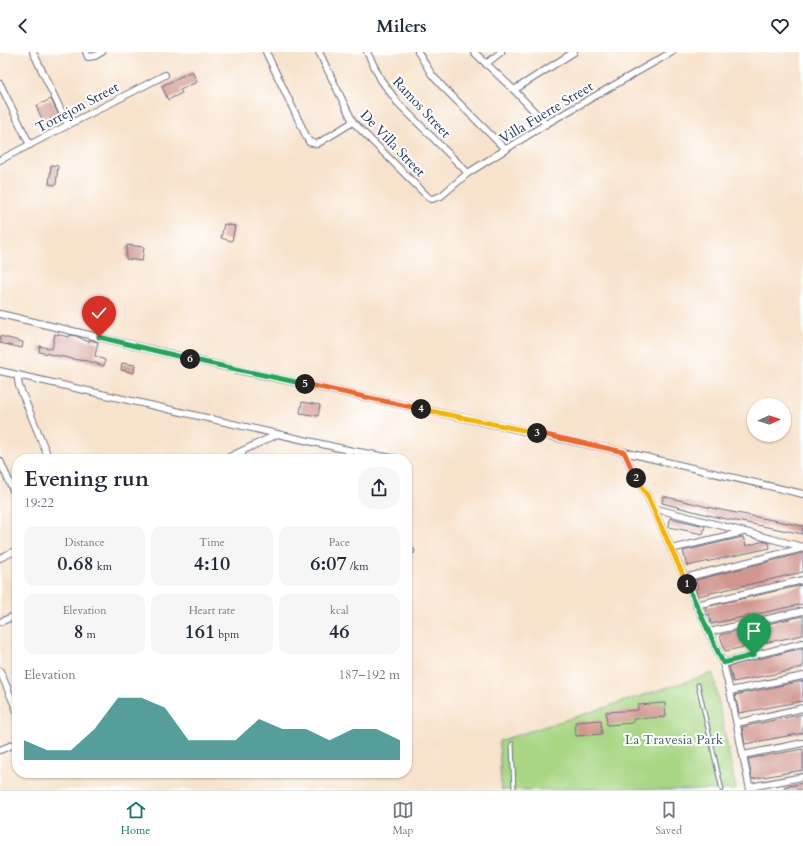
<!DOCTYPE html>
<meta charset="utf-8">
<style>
body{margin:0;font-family:Cardo,serif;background:#f6f6f7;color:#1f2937;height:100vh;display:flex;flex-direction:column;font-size:15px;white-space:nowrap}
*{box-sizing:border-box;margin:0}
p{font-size:13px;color:#747a83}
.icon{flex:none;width:22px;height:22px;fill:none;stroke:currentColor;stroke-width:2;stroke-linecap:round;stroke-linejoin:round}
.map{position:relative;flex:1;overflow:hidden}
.panel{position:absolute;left:12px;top:402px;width:400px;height:324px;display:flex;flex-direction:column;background:#fff;border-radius:16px;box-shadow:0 1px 3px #0004}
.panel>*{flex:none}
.needle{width:26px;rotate:87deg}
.buttons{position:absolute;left:747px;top:346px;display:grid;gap:8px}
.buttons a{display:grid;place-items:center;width:44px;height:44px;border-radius:50%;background:#fff;box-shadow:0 1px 3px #0004;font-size:20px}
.pin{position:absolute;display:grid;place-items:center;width:34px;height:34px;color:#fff;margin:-41px -17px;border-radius:50% 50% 50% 0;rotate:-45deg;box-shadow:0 0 4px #0007}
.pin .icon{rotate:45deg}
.km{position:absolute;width:20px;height:20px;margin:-10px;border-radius:50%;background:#222;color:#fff;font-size:11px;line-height:20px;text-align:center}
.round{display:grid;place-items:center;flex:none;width:42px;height:42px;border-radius:16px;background:#f6f6f7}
.summary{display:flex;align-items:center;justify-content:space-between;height:68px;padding:0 12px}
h1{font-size:22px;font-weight:600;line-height:30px}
.metrics{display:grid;grid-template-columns:repeat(3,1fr);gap:6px;height:68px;padding:4px 12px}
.metrics div{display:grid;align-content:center;border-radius:10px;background:#f6f6f7;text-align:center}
.metrics b{font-size:20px;font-weight:600}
.metrics small{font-size:11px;font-weight:400}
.metrics p{font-size:11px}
.chart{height:112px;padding:8px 12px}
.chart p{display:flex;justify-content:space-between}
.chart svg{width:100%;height:72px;margin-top:4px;fill:#0f766e;opacity:.7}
header{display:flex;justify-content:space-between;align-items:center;height:52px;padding:0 12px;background:#fff;font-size:18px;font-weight:600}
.dock{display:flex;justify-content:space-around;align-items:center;height:56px;border-top:1px solid #e0e1e3;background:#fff;font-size:11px;color:#747a83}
.dock a{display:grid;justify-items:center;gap:2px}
.dock .current{color:#0f766e}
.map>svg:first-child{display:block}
</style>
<header><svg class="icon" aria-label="back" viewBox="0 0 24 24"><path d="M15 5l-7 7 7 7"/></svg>Milers<svg class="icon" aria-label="heart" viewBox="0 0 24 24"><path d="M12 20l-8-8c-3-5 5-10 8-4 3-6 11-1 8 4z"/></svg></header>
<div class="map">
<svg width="803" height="738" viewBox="0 0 803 738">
<rect width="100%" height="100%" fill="#fff"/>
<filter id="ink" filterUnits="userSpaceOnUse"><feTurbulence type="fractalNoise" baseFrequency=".025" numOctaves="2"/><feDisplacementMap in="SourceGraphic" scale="8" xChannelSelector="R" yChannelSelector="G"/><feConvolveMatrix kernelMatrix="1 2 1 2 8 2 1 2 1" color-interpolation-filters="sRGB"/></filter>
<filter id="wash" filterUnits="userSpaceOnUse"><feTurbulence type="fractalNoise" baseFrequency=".012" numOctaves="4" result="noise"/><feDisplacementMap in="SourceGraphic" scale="16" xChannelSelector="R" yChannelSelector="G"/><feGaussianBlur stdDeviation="0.9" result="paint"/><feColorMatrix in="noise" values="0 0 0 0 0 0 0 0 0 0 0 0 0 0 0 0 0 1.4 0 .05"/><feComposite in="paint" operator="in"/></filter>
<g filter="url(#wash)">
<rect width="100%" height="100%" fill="#f7e2cb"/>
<polygon fill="#a8d683" stroke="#628270" points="713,621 736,738 501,738 499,689"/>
<g id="blocks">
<g fill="#d2968f">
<polygon points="192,19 197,30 180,38 182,41 168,48 162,34"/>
<polygon points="51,47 60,66 45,73 36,54"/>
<polygon points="51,113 58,114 56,133 49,132"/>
<polygon points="224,172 235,174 232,189 221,186"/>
<polygon points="127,193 144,195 142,209 126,207"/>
<polygon points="55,282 69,285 70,283 76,284 89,290 89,288 98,290 95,304 105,308 104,314 88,309 78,308 39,300 40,294 52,297"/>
<polygon points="0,284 23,290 22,296 0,291"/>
<polygon points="122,311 135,313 134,321 121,318"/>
<polygon points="302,350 320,353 318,364 300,361"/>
<polygon points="663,444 716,457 803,474 803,482 716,465 662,451"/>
<polygon points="670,466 705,474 703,482 669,475"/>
<polygon points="743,485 746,494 764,489 769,491 770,496 687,514 683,499"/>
<polygon points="803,501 803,520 698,544 695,537 698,536 696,528"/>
<polygon points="803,533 803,552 711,572 709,562 707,563 705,555"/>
<polygon points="803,564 803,583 725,599 720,583"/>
<polygon points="803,596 803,615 790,618 790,619 733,630 729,614"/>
<polygon points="803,629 803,649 739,661 735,643"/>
<polygon points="665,651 666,665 633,667 633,671 607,673 606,660 638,658 638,653"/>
<polygon points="803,662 803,681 745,692 742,675"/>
<polygon points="601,668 602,682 576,684 575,670"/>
<polygon points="803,697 803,718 752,727 748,707"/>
<polygon points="803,731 803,738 785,738 784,735"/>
</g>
</g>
</g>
<g filter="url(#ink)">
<use href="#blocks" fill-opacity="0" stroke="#686e84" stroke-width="1"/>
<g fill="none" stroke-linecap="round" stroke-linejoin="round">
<defs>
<g id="service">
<polyline points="698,633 722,738"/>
<polyline points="512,692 514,738"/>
</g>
<g id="minor">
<polyline points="33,0 68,73"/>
<polyline points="86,0 88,5 95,4 102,0"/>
<polyline points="266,0 309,90 317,92 353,70"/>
<polyline points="319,0 353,70 429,146 432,147 441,144 468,121 546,72 672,0"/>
<polyline points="367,0 381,28 398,51 468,121"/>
<polyline points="418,0 432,23 443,35 506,98"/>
<polyline points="474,0 514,38 546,72"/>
<polyline points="486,12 501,0"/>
<polyline points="0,32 30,93"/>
<polyline points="514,38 574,0"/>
<polyline points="0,108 165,23"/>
<polyline points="0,262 247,320 624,400 803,442"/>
<polyline points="0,319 348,398 397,407"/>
<polyline points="17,323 19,334 49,407"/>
<polyline points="348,398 349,407"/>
<polyline points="240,400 244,407"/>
<polyline points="624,400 634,422 647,443 723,611 730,639 750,738"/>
<polyline points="225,407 278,382"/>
<polyline points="0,409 17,447"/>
<polyline points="653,456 803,495"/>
<polyline points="671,497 743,480"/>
<polyline points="407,501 411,499"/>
<polyline points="0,506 17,498"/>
<polyline points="684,526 803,496"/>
<polyline points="696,553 803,528"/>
<polyline points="0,570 17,563"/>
<polyline points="709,580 803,559"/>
<polyline points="723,611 803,591"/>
<polyline points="0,619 17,659"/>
<polyline points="730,639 803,624"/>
<polyline points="737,671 803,656"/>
<polyline points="0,698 17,691"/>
<polyline points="743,703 803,691"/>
<polyline points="750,735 803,725"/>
</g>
</defs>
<use href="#service" stroke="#686e84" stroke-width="5"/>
<use href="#minor" stroke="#686e84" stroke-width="8"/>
<use href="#service" stroke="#fff" stroke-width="3"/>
<use href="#minor" stroke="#fff" stroke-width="6"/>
</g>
</g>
<g fill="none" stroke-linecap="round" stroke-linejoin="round" filter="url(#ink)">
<defs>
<polyline id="split-1" points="687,532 723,611 754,603"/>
<polyline id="split-2" points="636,426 647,443 687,532"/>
<polyline id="split-3" points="537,381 624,400 636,426"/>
<polyline id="split-4" points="421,357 537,381"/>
<polyline id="split-5" points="305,332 421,357"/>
<polyline id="split-6" points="190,307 305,332"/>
<polyline id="split-7" points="99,285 190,307"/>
</defs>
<use href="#split-1" stroke="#fff" stroke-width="8"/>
<use href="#split-2" stroke="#fff" stroke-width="8"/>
<use href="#split-3" stroke="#fff" stroke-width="8"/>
<use href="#split-4" stroke="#fff" stroke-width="8"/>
<use href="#split-5" stroke="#fff" stroke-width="8"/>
<use href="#split-6" stroke="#fff" stroke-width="8"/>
<use href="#split-7" stroke="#fff" stroke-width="8"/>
<use href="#split-1" stroke="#22a559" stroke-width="5"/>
<use href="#split-2" stroke="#f5b400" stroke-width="5"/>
<use href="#split-3" stroke="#f0652b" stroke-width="5"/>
<use href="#split-4" stroke="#f5b400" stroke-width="5"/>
<use href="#split-5" stroke="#f0652b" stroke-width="5"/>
<use href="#split-6" stroke="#22a559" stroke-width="5"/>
<use href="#split-7" stroke="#22a559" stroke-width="5"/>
</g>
<g text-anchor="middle" stroke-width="4" stroke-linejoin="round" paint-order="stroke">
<g font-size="14" fill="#1b2f5e" stroke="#fff">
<text transform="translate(77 55) rotate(-28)" y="5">Torrejon Street</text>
<text transform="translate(422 55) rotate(47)" y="5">Ramos Street</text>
<text transform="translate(546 60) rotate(-31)" y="5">Villa Fuerte Street</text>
<text transform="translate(393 91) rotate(46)" y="5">De Villa Street</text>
</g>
<g font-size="14" fill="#456169" stroke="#fff">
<text x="674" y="692">La Travesia Park</text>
</g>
</g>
</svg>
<div class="buttons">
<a><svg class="needle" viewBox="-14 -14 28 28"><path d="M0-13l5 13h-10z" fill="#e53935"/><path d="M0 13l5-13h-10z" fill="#747a83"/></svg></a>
</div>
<div class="pin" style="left:754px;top:603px;background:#1e9e55"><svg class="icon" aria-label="arrive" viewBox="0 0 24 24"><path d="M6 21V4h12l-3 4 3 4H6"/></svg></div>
<div class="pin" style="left:99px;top:285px;background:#d93025"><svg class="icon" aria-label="check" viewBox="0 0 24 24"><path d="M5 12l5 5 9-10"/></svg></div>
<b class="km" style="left:687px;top:532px">1</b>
<b class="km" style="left:636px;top:426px">2</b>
<b class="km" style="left:537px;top:381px">3</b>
<b class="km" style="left:421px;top:357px">4</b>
<b class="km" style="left:305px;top:332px">5</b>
<b class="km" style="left:190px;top:307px">6</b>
<section class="panel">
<div class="summary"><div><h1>Evening run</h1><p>19:22</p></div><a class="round"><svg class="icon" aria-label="share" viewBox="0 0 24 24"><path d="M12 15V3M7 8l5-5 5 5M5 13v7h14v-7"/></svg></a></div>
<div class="metrics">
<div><p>Distance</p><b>0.68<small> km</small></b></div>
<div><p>Time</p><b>4:10</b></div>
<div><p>Pace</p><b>6:07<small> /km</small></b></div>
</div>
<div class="metrics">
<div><p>Elevation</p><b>8<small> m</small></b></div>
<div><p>Heart rate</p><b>161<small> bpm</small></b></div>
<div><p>kcal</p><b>46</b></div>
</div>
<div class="chart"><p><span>Elevation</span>187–192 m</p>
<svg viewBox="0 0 160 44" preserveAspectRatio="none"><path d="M0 44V32L10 38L20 38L30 25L40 6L50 6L60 12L70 32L80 32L90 32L100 19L110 25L120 25L130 32L140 25L150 25L160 32V44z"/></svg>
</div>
</section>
</div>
<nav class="dock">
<a class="current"><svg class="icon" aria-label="home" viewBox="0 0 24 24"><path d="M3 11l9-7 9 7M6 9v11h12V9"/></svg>Home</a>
<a><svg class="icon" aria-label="map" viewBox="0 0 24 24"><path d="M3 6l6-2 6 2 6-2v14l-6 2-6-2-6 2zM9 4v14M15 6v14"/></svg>Map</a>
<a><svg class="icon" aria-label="saved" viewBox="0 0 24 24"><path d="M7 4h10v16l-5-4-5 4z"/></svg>Saved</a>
</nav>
